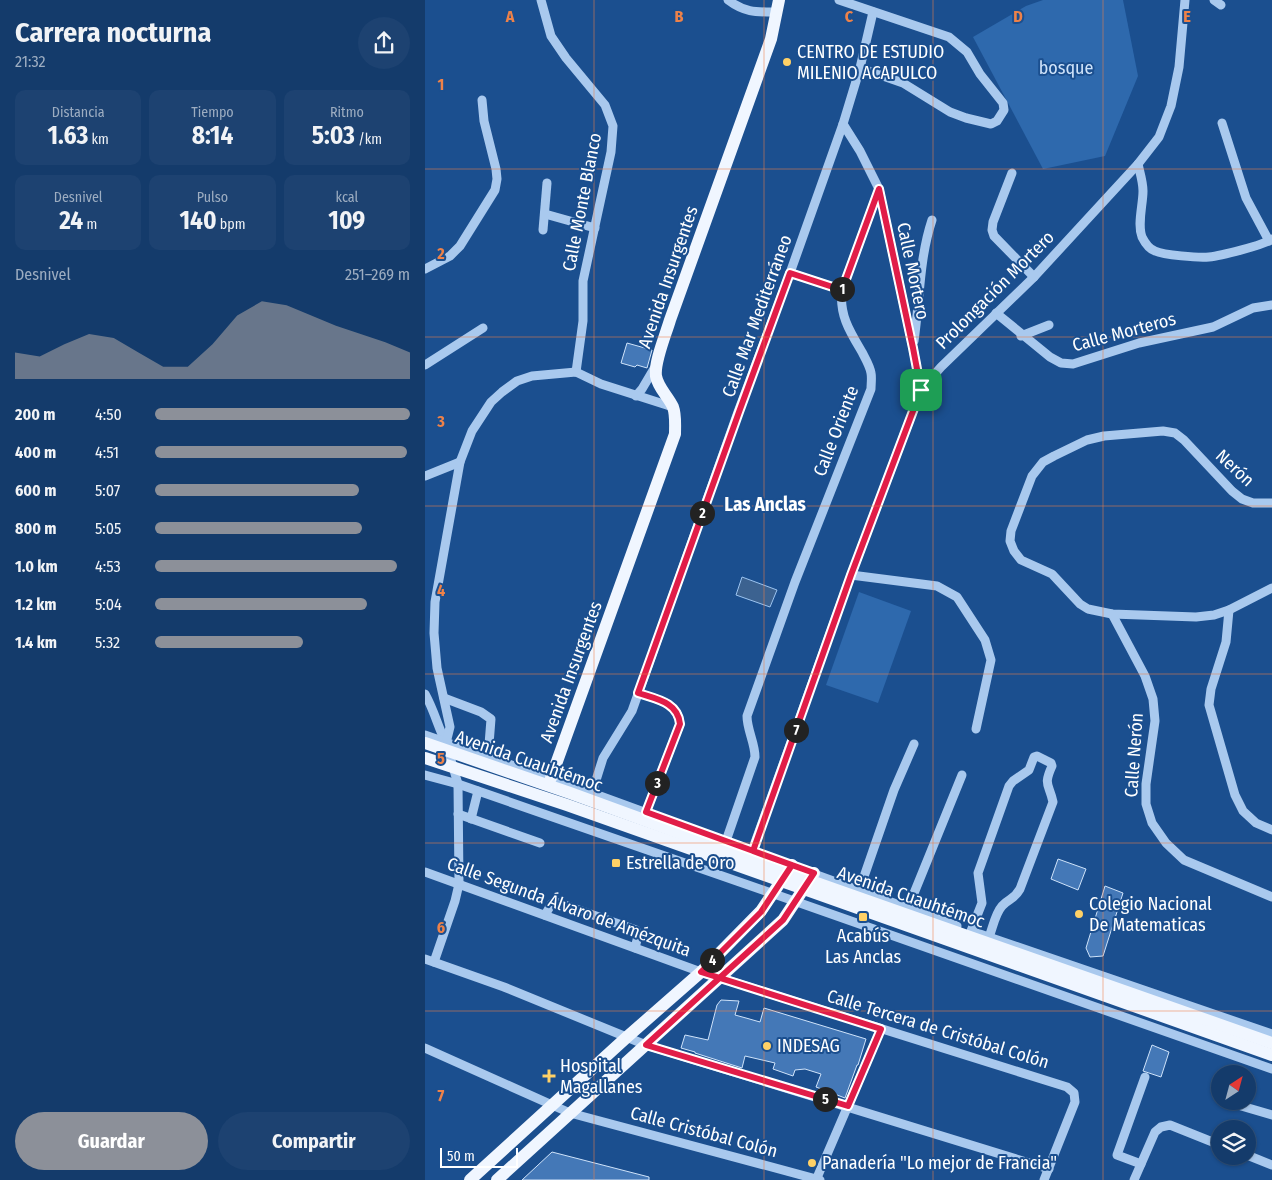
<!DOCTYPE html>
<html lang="es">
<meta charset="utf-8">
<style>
body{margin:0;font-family:"Fira Sans Condensed",sans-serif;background:#1d4271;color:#f1f3f6;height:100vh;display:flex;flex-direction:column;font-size:19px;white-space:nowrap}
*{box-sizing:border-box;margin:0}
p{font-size:16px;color:#9dadc1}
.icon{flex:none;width:28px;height:28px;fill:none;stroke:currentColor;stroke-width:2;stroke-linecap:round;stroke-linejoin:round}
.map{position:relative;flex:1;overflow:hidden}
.drawer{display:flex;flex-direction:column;background:#143b6b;width:425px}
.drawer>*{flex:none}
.needle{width:32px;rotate:36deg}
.controls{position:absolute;left:786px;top:1065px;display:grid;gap:10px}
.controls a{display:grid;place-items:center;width:45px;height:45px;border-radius:50%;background:#143b6b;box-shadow:0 1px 4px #0004,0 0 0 1px #33557e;font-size:25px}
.scale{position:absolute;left:15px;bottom:12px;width:78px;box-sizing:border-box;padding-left:5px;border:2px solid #fff;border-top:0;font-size:14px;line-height:18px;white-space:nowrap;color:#fff;-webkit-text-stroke:4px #1b4f8f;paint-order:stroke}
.pin{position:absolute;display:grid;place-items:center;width:42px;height:42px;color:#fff;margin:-21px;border-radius:10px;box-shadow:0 2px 8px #0006}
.km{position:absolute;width:25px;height:25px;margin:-12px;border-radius:50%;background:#222;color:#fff;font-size:14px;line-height:25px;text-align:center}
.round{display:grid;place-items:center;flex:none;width:52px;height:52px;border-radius:26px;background:#1d4271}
.overview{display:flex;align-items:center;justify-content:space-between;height:85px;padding:0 15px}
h1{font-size:28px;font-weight:700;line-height:38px}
.figures{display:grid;grid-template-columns:repeat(3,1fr);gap:8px;height:85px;padding:5px 15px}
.figures div{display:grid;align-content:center;border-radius:10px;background:#1d4271;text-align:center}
.figures b{font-size:25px;font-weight:700}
.figures small{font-size:14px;font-weight:400}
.figures p{font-size:14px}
.chart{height:140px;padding:10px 15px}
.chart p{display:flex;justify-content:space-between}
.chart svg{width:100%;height:90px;margin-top:5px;fill:#8c9099;opacity:.7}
.action{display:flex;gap:10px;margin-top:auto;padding:10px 15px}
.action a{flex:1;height:58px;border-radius:30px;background:#8c9099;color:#fff;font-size:20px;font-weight:700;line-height:58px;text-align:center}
.action a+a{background:#1d4271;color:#f1f3f6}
ul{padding:0 15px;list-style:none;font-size:16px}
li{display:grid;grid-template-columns:80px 60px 1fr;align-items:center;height:38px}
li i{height:12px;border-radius:6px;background:#8c9099}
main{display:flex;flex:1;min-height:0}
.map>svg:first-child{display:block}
</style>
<main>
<section class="drawer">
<div class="overview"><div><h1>Carrera nocturna</h1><p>21:32</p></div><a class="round"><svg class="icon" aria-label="share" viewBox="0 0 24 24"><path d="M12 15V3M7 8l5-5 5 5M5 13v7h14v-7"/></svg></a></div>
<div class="figures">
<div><p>Distancia</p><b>1.63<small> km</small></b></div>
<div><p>Tiempo</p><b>8:14</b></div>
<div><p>Ritmo</p><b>5:03<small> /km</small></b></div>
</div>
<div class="figures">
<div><p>Desnivel</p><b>24<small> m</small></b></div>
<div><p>Pulso</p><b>140<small> bpm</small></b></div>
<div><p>kcal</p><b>109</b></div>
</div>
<div class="chart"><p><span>Desnivel</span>251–269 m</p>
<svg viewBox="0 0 160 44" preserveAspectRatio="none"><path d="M0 44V31L10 33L20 27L30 22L40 24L50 31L60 38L70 38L80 27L90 13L100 6L110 8L120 13L130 18L140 22L150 26L160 31V44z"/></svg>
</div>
<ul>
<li><b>200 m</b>4:50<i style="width:100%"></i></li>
<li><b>400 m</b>4:51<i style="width:99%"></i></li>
<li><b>600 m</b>5:07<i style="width:80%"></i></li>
<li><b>800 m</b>5:05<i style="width:81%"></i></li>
<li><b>1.0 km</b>4:53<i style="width:95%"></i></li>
<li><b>1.2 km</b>5:04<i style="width:83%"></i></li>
<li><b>1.4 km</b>5:32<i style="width:58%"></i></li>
</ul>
<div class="action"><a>Guardar</a><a>Compartir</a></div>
</section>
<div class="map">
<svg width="847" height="1180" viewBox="0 0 847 1180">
<rect width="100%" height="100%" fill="#1b4f8f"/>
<g fill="#2e69ad">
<polygon points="618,0 698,0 713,76 680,156 618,169 548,37 601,6"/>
<polygon points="434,592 486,611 453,703 401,685"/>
</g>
<polygon fill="#3c6290" stroke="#9cc4f0" points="317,577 352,590 345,607 311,595"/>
<g fill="#4478b7" stroke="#cfe3fa">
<polygon points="202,343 227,350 222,368 212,365 210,367 196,363"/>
<polygon points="633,859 661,869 653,890 626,879"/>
<polygon points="680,886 698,893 678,956 665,957 661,948"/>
<polygon points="296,1000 314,1001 310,1015 321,1018 335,1022 339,1008 441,1039 433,1065 432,1065 420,1098 391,1087 396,1074 380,1069 370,1070 368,1076 348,1069 350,1063 320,1056 317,1068 270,1053 270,1052 256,1048 260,1035 283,1040 292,1005"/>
<polygon points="727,1045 744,1052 736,1077 718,1071"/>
<polygon points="127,1152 224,1177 224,1180 97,1180"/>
</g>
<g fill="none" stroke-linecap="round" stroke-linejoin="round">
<g stroke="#a9c9ee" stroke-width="9">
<polyline points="116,0 126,36 141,58 180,105 188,126 186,152 158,281 158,321 151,372"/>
<path d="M303 0C320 13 332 12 352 12"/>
<polyline points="414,0 524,37 542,52 555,74 578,103 579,110 572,121 566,124 541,118 525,112 478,83 435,68"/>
<polyline points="789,0 796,5"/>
<polyline points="797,123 821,198 844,241"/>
<polyline points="418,124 435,151 454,189 488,348 496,390"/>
<path d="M713 164C715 173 718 182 718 191 718 205 712 224 717 237 720 243 724 249 730 251 739 255 773 258 784 257 795 256 839 245 847 239"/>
<polyline points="587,173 568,222 567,230 569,236 609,277"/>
<polyline points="120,214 170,228"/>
<polyline points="118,230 122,183"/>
<polyline points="0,269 25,256 35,246 70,190 72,179 71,169 59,121 57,100"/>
<polyline points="365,273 417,290"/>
<polyline points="571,313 625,357 636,363 648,364 714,343 788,327 828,308 847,305"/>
<polyline points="596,336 624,325"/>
<path d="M489 341C495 300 494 259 507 220"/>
<polyline points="0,365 58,328"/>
<polyline points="211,396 217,389 230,367"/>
<polyline points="0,476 35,462"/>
<polyline points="847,503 828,503 817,499 807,491 759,440 750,433 738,431 679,436 662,440 629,456 618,462 607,476 586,531 585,541 589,551 596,560 627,574 655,604 663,609 687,614 771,617 789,615 804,610 847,588"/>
<polyline points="426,575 512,586 532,597 560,640 566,660 551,729"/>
<polyline points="804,610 801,642 786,689 784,705 810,795 818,811 831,823 847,830"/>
<polyline points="687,614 720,676 728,699 730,721 721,784 721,804 727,823 741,843 759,860 847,897"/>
<path d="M213 693C231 699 253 702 255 724L221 812"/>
<path d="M0 694C9 710 13 727 21 743"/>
<polyline points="19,698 56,712 66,719 63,757"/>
<polyline points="0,735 167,793 532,926"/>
<polyline points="0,775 33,784 372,902 847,1069"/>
<polyline points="167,793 178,758 207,711 313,412 365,273 418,124 435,68 448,12"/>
<polyline points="33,814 115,843"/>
<polyline points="46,819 53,791"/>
<path d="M301 841 330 757C330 743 322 730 322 716L370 582 446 389C446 384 447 378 446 373 445 366 440 358 437 352 425 332 414 315 417 290L454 189"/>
<polyline points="327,851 426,575 496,390 516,367 609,277 713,164 734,137 746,106 754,67 760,0"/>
<polyline points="0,872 276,972 642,1087 649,1093 650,1102 619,1180"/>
<polyline points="434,891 469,790 489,744"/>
<polyline points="483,908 537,775"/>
<polyline points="120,915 127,903 131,902 211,930 213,936 210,948"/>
<path d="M546 931 557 903 553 873 584 786 588 781 604 770 609 757 612 756 626 763 627 766C618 786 624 783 628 802L595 889C589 900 584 898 577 906 570 914 568 927 564 937"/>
<polyline points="549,932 847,1034"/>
<polyline points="0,959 79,987 221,1045 624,1169"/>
<polyline points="9,962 30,901 34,884 33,784 21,743 25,727 12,668 9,633 10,602 35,462 47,431 66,402 77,392 92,381 107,376 151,372 176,384 248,407"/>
<polyline points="0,1048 145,1113 395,1180"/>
<polyline points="806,1103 847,1115"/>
<polyline points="822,1155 847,1165"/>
<polyline points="716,1164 692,1155 720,1077"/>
<polyline points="391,1180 456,1029"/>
<polyline points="709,1180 730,1132 736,1127 745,1125 795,1145"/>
</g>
<g stroke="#f0f6ff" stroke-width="12">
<path d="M126 778 250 434C250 425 251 415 248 407 243 396 233 388 231 376 229 362 241 334 245 320L346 39 354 0"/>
<polyline points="45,1180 202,1037 276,972 336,911 367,865"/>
<polyline points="72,1180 358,920 389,873"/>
</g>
<g stroke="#f0f6ff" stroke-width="12">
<polyline points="0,743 145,793 397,885 847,1043"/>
<polyline points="0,758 142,805 847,1055"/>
</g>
</g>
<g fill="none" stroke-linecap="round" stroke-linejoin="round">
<defs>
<path id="route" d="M496 390 488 348 454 189 417 290 365 273 314 412 213 693C231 699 253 702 255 724L221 812 367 865 336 912 276 972C336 991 396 1010 456 1029L423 1106 221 1045 358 920 389 873 328 851 426 575 496 390"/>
</defs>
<use href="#route" stroke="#fff" stroke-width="10"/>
<use href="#route" stroke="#e11d48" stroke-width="6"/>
</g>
<path fill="none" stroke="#ee8249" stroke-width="1" stroke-opacity="0.55" d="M169 0V1180M339 0V1180M508 0V1180M678 0V1180M0 169H847M0 337H847M0 506H847M0 674H847M0 843H847M0 1011H847"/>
<g fill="#ffd166" stroke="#1b4f8f" stroke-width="2">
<circle cx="362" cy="62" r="5"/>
<rect x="186" y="858" width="10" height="10" rx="2.5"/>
<circle cx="654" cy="914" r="5"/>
<rect x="433" y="912" width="10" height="10" rx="2.5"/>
<circle cx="342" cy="1046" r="5"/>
<path d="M121.5 1068.5h5v5h5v5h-5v5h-5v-5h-5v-5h5z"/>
<circle cx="387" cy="1163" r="5"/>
</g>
<g text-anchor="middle" stroke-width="4" stroke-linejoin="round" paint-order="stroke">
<g font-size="18" fill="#fff" stroke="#1b4f8f" text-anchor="start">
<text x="372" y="58">CENTRO DE ESTUDIO<tspan x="372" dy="21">MILENIO ACAPULCO</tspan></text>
<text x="201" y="869">Estrella de Oro</text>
<text x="664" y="910">Colegio Nacional<tspan x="664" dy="21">De Matematicas</tspan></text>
<text x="438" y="942" text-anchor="middle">Acabús<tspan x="438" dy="21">Las Anclas</tspan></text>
<text x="352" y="1052">INDESAG</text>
<text x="135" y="1072">Hospital<tspan x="135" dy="21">Magallanes</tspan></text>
<text x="397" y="1169">Panadería "Lo mejor de Francia"</text>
</g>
<g font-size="18" fill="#cfe3fa" stroke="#1b4f8f">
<text x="641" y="74">bosque</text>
</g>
<g font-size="18" fill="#fff" stroke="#1b4f8f">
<text transform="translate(157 202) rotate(-79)" y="6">Calle Monte Blanco</text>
<text transform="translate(488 271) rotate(78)" y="6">Calle Mortero</text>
<text transform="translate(243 277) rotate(-71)" y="6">Avenida Insurgentes</text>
<text transform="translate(570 290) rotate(-45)" y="6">Prolongación Mortero</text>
<text transform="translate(332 316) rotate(-70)" y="6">Calle Mar Mediterráneo</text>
<text transform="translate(699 332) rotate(-15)" y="6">Calle Morteros</text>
<text transform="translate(411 431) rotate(-69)" y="6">Calle Oriente</text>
<text transform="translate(810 468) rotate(43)" y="6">Nerón</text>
<text transform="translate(146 672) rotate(-70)" y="6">Avenida Insurgentes</text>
<text transform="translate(709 755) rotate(-86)" y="6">Calle Nerón</text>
<text transform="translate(104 761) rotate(19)" y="6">Avenida Cuauhtémoc</text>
<text transform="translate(486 897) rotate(19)" y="6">Avenida Cuauhtémoc</text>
<text transform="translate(144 907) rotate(20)" y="6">Calle Segunda Álvaro de Amézquita</text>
<text transform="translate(513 1029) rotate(17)" y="6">Calle Tercera de Cristóbal Colón</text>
<text transform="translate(279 1132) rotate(15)" y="6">Calle Cristóbal Colón</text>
</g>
<g font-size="19" font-weight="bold" fill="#fff" stroke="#1b4f8f">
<text x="340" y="511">Las Anclas</text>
</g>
</g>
<g font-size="16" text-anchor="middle" font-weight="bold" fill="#ee8249" stroke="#1b4f8f" stroke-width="4" stroke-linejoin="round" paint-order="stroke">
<text x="85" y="22">A</text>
<text x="254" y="22">B</text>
<text x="424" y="22">C</text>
<text x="593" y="22">D</text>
<text x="762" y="22">E</text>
<text x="16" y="90">1</text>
<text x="16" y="259">2</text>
<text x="16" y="427">3</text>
<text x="16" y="596">4</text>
<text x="16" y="764">5</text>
<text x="16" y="933">6</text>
<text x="16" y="1101">7</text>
</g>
</svg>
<div class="controls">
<a><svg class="needle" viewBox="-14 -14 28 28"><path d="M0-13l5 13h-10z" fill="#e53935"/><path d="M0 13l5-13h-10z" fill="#9dadc1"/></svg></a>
<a><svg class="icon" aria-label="layers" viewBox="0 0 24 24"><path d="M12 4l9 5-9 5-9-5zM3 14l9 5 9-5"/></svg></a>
</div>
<div class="scale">50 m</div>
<div class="pin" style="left:496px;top:390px;background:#1e9e55"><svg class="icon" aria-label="arrive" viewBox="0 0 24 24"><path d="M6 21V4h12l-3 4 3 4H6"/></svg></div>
<b class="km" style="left:417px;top:289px">1</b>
<b class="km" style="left:277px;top:513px">2</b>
<b class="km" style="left:232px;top:783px">3</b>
<b class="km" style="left:287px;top:960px">4</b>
<b class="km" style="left:400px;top:1099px">5</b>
<b class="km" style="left:371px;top:730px">7</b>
</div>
</main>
